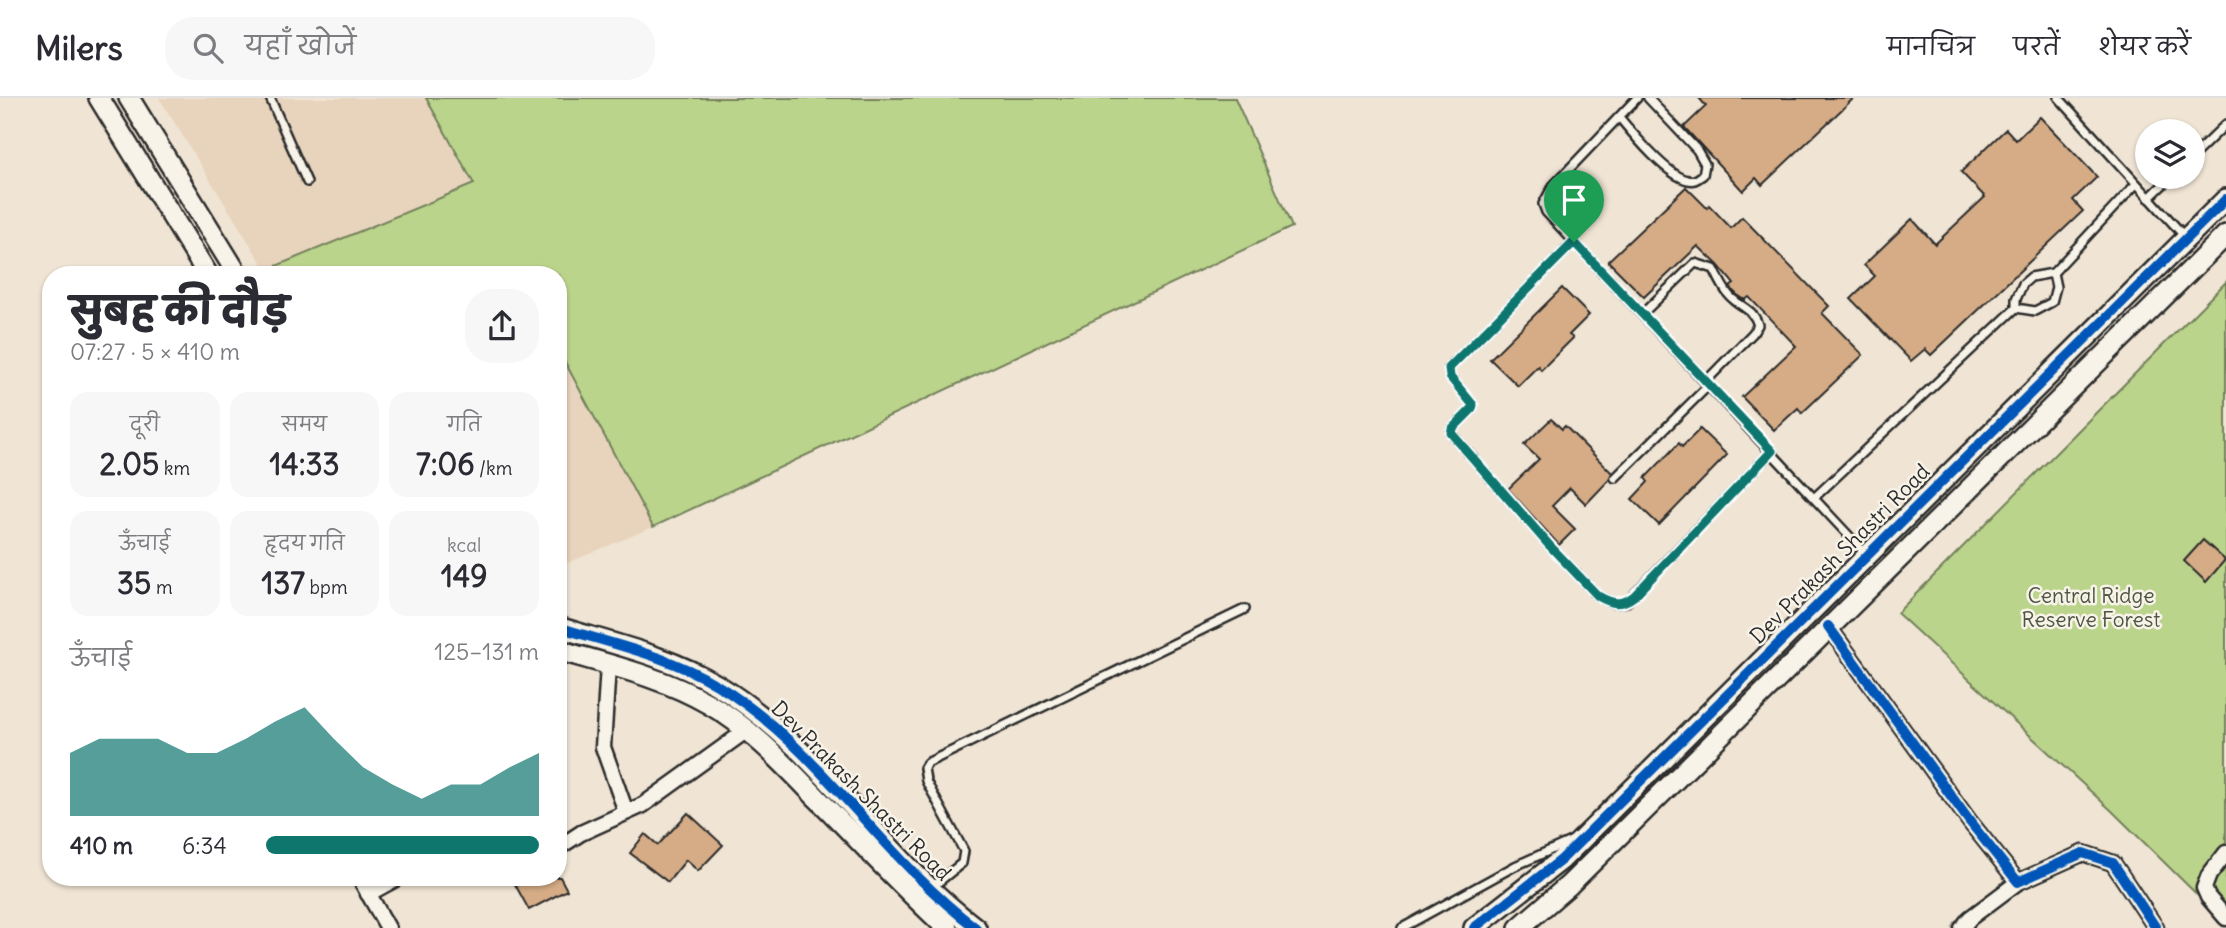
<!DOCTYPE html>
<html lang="hi">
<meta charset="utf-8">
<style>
body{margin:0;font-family:Delius,"Playpen Sans Deva",sans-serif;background:#f7f7f7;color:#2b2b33;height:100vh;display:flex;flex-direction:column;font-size:26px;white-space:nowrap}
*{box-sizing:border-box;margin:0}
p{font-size:23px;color:#7c7c81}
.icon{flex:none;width:38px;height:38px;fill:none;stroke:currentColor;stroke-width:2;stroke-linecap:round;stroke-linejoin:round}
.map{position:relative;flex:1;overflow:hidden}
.sheet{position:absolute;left:42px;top:168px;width:525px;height:620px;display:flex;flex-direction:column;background:#fff;border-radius:28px;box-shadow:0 2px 5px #0004}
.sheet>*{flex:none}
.controls{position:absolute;left:2135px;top:21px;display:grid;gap:14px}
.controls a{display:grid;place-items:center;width:70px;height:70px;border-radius:50%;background:#fff;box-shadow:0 2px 5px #0004;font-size:35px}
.pin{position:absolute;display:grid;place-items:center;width:60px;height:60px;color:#fff;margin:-72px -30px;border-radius:50% 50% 50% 0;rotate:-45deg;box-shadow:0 0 7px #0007}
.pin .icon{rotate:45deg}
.round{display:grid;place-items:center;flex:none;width:74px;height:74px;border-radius:28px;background:#f7f7f7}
.headline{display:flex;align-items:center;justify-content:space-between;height:119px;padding:0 28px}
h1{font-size:38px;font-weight:800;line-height:52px}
.stats{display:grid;grid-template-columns:repeat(3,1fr);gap:10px;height:119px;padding:7px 28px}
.stats div{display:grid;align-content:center;border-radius:18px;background:#f7f7f7;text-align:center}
.stats b{font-size:30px;font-weight:800}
.stats small{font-size:19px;font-weight:400}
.stats p{font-size:19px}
.chart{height:196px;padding:14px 28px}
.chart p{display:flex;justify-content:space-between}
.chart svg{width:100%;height:126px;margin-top:7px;fill:#0f766e;opacity:.7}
ul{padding:0 28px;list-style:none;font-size:23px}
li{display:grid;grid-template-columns:112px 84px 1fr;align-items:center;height:52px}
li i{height:18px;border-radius:9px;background:#0f766e}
header{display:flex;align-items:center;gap:42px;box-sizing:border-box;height:98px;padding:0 35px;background:#fff;border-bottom:2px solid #e1e1e2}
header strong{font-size:33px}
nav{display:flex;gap:38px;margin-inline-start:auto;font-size:24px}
.search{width:490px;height:63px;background:#f7f7f7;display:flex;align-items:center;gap:18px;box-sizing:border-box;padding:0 24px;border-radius:28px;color:#7c7c81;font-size:26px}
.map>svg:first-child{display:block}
</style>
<header>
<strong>Milers</strong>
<div class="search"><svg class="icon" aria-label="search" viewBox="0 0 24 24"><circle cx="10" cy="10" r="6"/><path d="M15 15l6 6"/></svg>यहाँ खोजें</div>
<nav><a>मानचित्र</a><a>परतें</a><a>शेयर करें</a></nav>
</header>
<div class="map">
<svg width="2226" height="830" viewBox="0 0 2226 830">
<rect width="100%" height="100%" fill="#f0e5d4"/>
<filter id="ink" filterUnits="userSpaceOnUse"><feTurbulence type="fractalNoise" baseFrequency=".0143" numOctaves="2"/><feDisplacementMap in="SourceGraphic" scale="14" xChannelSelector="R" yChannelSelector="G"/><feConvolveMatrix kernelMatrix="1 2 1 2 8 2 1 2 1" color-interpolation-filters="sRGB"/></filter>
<g filter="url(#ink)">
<polygon fill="#e8d4bd" points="159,0 1235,0 1292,129 653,429 558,469 558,177 269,177"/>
<g fill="#bbd48b" stroke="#73805b" stroke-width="2">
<polygon points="426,0 1235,0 1292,129 653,429 558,251 558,177 281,177 276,168 474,86"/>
<polygon points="2226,184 2226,825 2112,713 1897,515"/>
</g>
<g fill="#d5ac86" stroke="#2b2b2b" stroke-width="2">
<polygon points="1699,0 1854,0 1762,87 1756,80 1743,93 1684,29 1706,8"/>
<polygon points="2040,19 2097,79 2073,102 2083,113 1931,257 1925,251 1911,263 1851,201 1875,178 1864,167 1912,121 1935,146 1985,99 1961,74 2006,31 2016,42"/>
<polygon points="1686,89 1707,110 1709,107 1731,130 1742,119 1829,208 1822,215 1863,257 1802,315 1798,310 1774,332 1742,299 1796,248 1749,199 1745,202 1736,196 1730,189 1734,186 1718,167 1698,148 1644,199 1608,163"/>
<polygon points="1562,190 1589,217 1569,237 1573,240 1541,272 1538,268 1518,288 1490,261"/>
<polygon points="1551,321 1562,331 1565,328 1612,375 1609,382 1586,406 1570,390 1552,408 1575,431 1559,447 1508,391 1539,361 1524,347"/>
<polygon points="1700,331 1727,357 1659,427 1632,401 1648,384 1645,380 1679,345 1682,349"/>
<polygon points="2203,442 2225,462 2206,484 2184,463"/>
<polygon points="688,715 723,747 698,773 686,762 668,784 630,755 645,736 658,747"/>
<polygon points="511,779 560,779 567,792 529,812"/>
</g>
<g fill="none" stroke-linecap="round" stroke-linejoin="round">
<defs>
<g id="lane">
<polyline points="270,0 307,84"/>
<polyline points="1637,0 1553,88 1543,106 1546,114 1866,456"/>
<polyline points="2059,0 2186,140"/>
<path d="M1619 19C1633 36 1667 78 1688 82 1695 84 1698 80 1703 77L1705 66 1697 52 1648 0"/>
<polyline points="2193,58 2226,26"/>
<polyline points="2149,100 2171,79"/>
<path d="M1574 144 1449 270 1450 279 1473 307 1472 311 1452 331 1451 335 1549 447 1598 498C1609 504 1615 507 1627 504L1772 353"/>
<polyline points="2016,210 2035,213 2052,204 2056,189 2053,175"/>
<path d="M1642 216 1695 165 1714 171C1718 179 1722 188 1728 196 1738 209 1753 209 1758 227L1753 235 1706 283"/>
<polyline points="1615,380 1709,287"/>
<polyline points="1815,399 2016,210 2016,201 2023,186 2031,179 2053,175 2136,86"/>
<polyline points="931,790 962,765 964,753 926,683 924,670 927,665 1245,511"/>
<polyline points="1402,830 1515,768 1573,742"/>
</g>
<g id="street">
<polyline points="1828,528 1970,724 2018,784 2083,755 2113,765 2156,830"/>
<polyline points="608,567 603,649 626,714"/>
<polyline points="558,750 581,735 643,707 747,632"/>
<polyline points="2226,755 2209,777 2204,790 2208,799 2226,820"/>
<polyline points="359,779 388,830"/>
<polyline points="368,796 399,779"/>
<polyline points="1962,830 1970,820 2018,784"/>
</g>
<g id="secondary">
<polyline points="99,0 208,177"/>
<polyline points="129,0 238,177"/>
<path d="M558 529C612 546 669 558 717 587 820 649 881 759 976 830"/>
<path d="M558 552C609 567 663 579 709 606 751 630 785 667 818 701 861 744 902 789 947 830"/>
<polyline points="1474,830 1561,762 2226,101"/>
<polyline points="1519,830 1569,787 2226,137"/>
</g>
</defs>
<use href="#lane" stroke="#2b2b2b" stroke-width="12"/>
<use href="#street" stroke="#2b2b2b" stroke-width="19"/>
<use href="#secondary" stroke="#2b2b2b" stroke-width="24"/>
<use href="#lane" stroke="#f7f3e8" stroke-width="7"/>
<use href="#street" stroke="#f7f3e8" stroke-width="14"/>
<use href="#secondary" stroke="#f7f3e8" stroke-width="19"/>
<defs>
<g id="cycleway">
<polyline points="1828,528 1970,724 2018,784 2083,755 2113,765 2156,830"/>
<path d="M558 529C612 546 669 558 717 587 820 649 881 759 976 830"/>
<polyline points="1474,830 1561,762 2226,101"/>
</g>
</defs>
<use href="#cycleway" stroke="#f7f3e8" stroke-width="15"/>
<use href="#cycleway" stroke="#0057b8" stroke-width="10"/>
</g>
</g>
<g fill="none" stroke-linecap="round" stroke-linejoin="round" filter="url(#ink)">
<defs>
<path id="route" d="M1574 144 1772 353 1634 498C1621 508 1612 506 1598 498L1549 447 1451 335 1452 331 1472 311 1473 307 1450 279 1449 270Z"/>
</defs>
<use href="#route" stroke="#fff" stroke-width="14"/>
<use href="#route" stroke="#0f766e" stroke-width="9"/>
</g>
<g text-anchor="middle" stroke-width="5" stroke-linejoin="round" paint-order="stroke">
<g font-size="21" fill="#2b2b2b" stroke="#f7f3e8">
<text transform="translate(1840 456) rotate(-45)" y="7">Dev Prakash Shastri Road</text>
<text transform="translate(861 693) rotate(45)" y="7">Dev Prakash Shastri Road</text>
</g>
<g font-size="21" fill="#4f5543" stroke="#f7f3e8">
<text x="2091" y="505">Central Ridge<tspan x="2091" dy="24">Reserve Forest</tspan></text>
</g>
</g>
</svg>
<div class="controls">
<a><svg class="icon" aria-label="layers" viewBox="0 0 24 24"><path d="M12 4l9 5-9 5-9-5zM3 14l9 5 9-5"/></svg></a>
</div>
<div class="pin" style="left:1574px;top:144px;background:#1e9e55"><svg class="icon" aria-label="arrive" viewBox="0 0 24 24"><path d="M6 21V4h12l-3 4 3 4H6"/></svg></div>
<section class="sheet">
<div class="headline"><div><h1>सुबह की दौड़</h1><p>07:27 · 5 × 410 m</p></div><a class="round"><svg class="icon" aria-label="share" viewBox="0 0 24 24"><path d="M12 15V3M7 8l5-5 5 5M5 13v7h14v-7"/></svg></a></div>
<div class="stats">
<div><p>दूरी</p><b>2.05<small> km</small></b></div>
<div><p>समय</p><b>14:33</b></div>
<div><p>गति</p><b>7:06<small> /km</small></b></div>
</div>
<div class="stats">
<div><p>ऊँचाई</p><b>35<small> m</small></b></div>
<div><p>हृदय गति</p><b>137<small> bpm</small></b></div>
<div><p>kcal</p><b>149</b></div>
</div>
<div class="chart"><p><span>ऊँचाई</span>125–131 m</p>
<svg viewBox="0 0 160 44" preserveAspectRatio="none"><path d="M0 44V22L10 17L20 17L30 17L40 22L50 22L60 17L70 11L80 6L90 17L100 27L110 33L120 38L130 33L140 33L150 27L160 22V44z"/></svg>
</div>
<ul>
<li><b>410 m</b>6:34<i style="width:100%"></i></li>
</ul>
</section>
</div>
